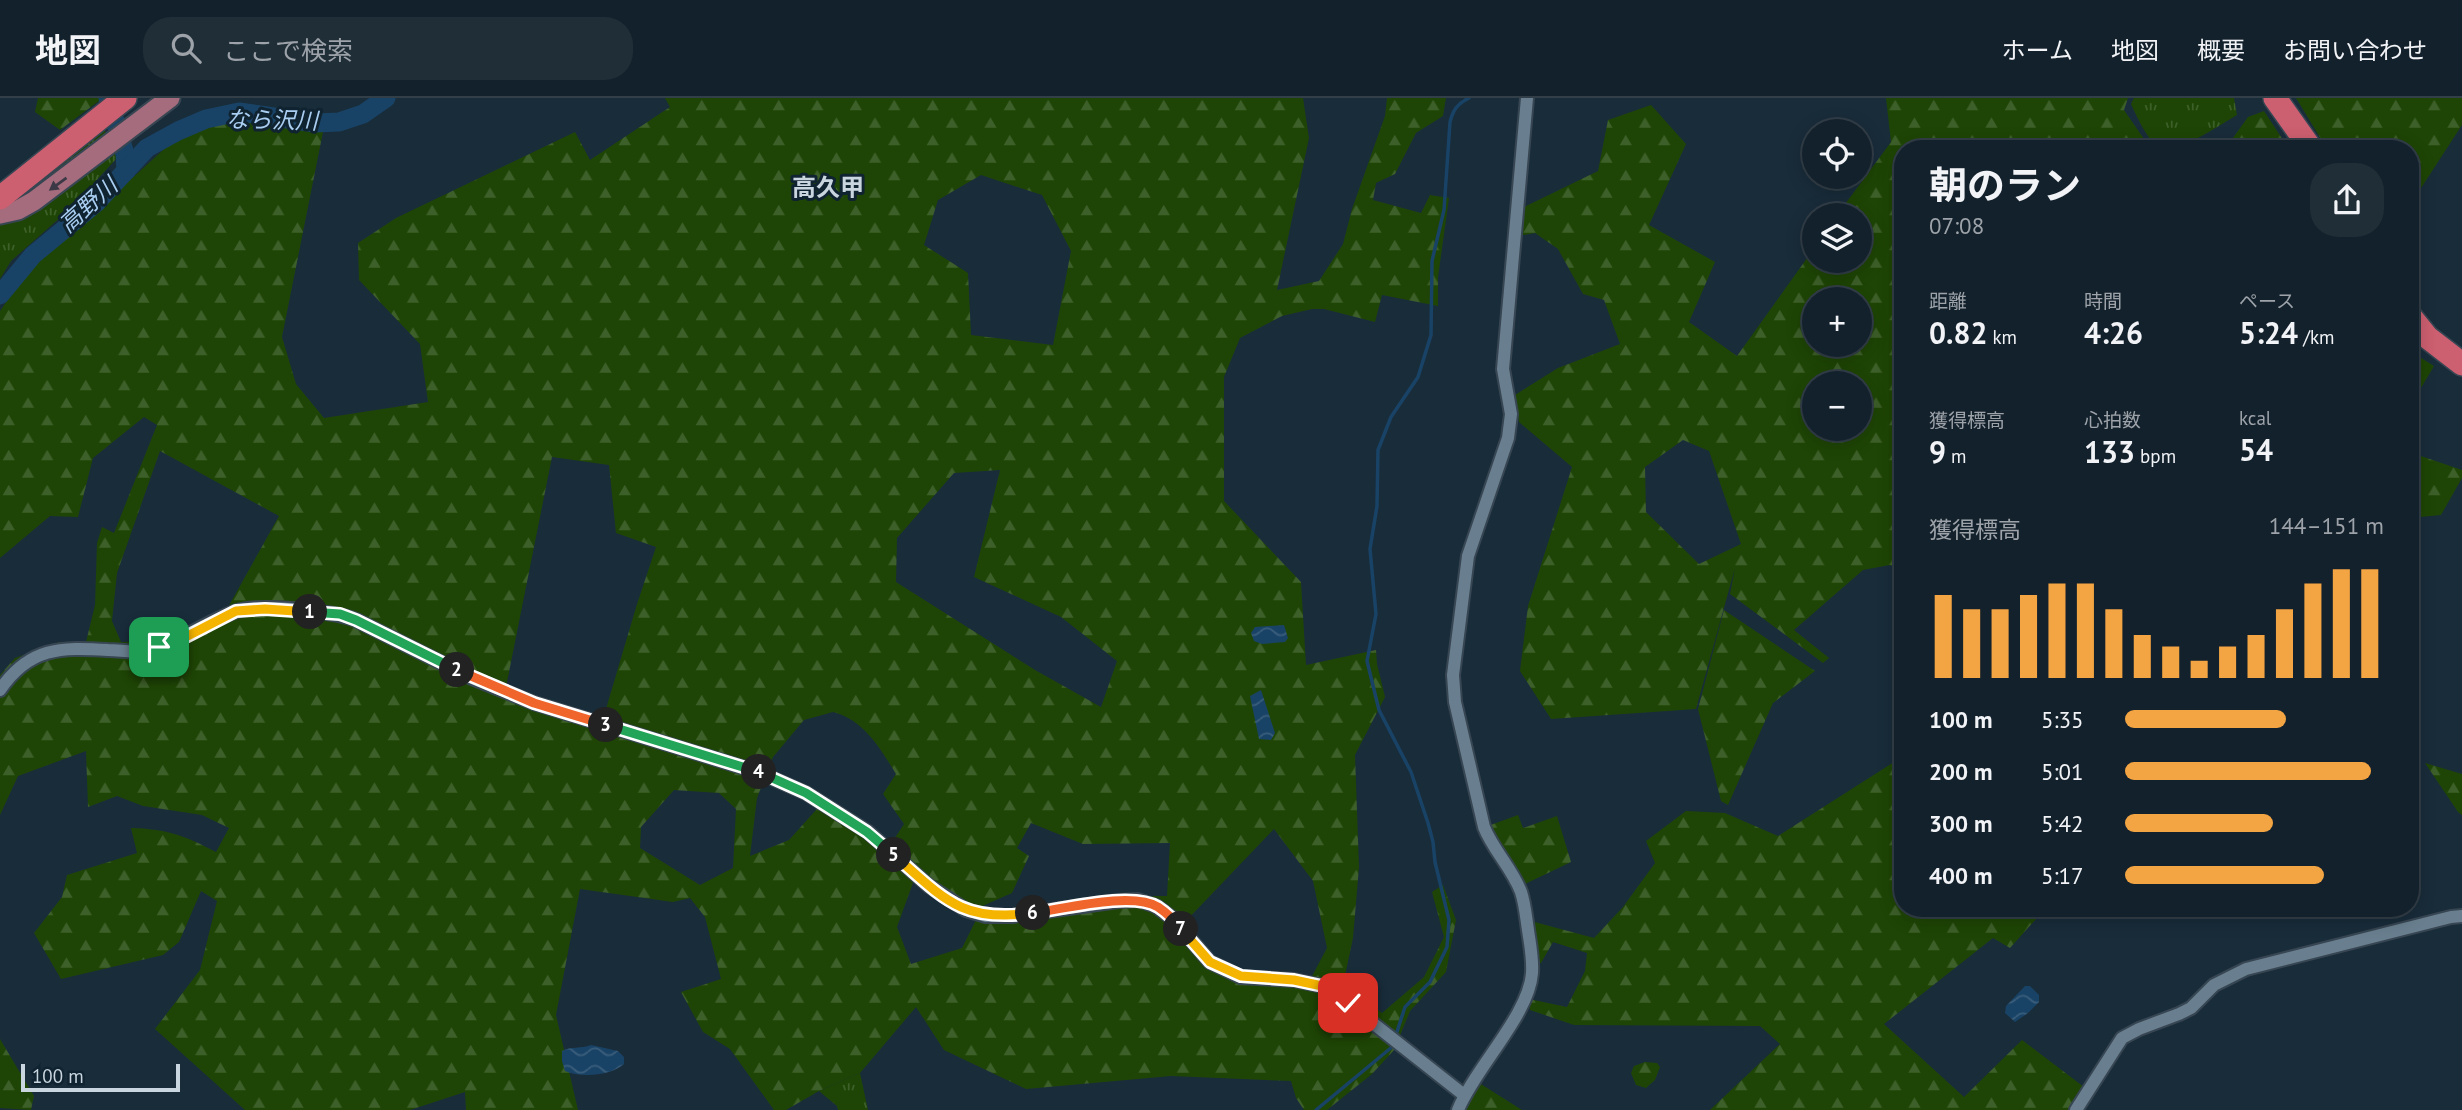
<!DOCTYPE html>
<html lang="ja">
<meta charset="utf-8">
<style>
body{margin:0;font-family:"PT Sans","Noto Sans JP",sans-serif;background:#202e38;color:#f1f3f6;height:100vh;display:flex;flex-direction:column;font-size:26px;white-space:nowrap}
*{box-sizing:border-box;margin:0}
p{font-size:23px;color:#9da3a9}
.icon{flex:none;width:38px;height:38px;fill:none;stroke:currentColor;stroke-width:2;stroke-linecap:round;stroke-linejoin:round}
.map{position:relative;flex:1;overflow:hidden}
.sheet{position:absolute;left:1894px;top:42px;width:525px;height:777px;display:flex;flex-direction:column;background:#13212c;border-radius:28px;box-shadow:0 4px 18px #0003,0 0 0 2px #323e48}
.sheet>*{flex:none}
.tools{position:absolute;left:1802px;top:21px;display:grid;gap:14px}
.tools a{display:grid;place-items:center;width:70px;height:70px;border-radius:50%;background:#13212c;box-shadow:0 4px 18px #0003,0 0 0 2px #323e48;font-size:35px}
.scale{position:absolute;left:21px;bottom:18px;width:159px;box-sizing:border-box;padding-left:7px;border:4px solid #cad6df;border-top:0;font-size:19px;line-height:24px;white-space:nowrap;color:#cad6df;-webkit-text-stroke:5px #102330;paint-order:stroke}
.pin{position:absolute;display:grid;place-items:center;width:60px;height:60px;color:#fff;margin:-30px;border-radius:14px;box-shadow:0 4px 10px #0006}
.km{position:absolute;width:35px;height:35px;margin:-18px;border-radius:50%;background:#222;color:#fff;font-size:19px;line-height:35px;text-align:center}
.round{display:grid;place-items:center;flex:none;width:74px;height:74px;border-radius:28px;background:#202e38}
.summary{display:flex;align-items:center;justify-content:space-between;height:119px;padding:0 35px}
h1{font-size:38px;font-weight:700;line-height:52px}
.metrics{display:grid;grid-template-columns:repeat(3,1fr);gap:10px;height:119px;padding:7px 35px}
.metrics div{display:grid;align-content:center}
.metrics b{font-size:30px;font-weight:700}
.metrics small{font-size:19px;font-weight:400}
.metrics p{font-size:19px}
.chart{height:196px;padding:14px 35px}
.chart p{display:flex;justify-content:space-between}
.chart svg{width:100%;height:126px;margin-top:7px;stroke:#f3a443;stroke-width:6}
ul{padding:0 35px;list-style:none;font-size:23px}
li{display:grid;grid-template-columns:112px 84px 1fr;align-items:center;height:52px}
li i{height:18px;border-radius:9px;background:#f3a443}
header{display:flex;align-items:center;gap:42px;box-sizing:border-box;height:98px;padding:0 35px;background:#13212c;border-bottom:2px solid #323e48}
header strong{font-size:33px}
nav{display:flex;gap:38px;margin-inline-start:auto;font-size:24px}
.search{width:490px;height:63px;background:#202e38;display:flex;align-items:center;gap:18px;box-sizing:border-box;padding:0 24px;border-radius:28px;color:#9da3a9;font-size:26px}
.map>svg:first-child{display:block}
</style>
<header>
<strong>地図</strong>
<div class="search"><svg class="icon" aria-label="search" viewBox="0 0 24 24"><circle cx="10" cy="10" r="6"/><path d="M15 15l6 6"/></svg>ここで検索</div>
<nav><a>ホーム</a><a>地図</a><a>概要</a><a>お問い合わせ</a></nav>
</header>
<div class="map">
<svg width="2462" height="1012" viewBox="0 0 2462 1012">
<defs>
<pattern id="grass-tufts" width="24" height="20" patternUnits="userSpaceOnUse" patternTransform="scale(1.75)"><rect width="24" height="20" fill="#1e4505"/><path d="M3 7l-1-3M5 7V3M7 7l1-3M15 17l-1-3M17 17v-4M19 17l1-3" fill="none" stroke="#3d5f29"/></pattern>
<pattern id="forest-firs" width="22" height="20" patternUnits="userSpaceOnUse" patternTransform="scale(1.75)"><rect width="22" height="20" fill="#1e4505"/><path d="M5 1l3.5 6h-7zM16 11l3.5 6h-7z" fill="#3d5f29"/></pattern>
<pattern id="water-waves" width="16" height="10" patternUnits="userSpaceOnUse" patternTransform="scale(1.75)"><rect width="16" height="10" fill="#194366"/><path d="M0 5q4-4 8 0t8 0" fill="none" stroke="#395d7b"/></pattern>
</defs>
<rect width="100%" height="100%" fill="#192c3a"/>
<g fill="url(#grass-tufts)">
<path d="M2134 0H2234L2237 17C2221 26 2180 55 2162 51 2150 48 2136 17 2131 6Z"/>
<polygon points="104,31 117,60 71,110 11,163 0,181 0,113"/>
<polygon points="860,975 868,1012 838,1012 837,1008 819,993"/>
</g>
<g fill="url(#forest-firs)" fill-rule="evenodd">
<polygon points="38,0 103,0 60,32 35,14"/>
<path d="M665 0H1303L1309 40 1277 192 1319 183 1343 146 1352 111 1385 18 1387 0H1446L1443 18 1416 35 1395 76 1376 85 1373 102 1421 115 1430 97 1449 100 1438 179V208L1382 197 1375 224 1324 211H1312L1282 218 1240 240 1224 279V403L1301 484 1306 567 1376 552 1377 566 1385 599 1355 657 1359 769 1353 840 1343 887 1382 915 1424 879 1444 839 1432 794 1443 787 1456 822 1446 874 1410 913 1394 952 1372 976 1327 1012H1304L1296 1000 1291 983 1171 978 1026 991 944 952 916 909 860 975 819 993 786 1012H774L730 951 703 934 681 894 721 881 705 819 690 800 673 804 580 791 556 917 578 1012H466L465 994 410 1012H245L155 931 200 872 217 803 201 793 179 844 163 857 61 881 34 835 62 799 67 777 137 755 131 730C166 731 184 737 216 754L229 730 202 717 143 708 117 698 88 709 86 653 18 678 0 717V577L15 560 59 544H86L95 507 97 445 102 429 114 435 157 327 144 319 93 360 78 419 50 418 0 460V213L32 167 94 115 174 42 226 23 263 24 323 34 282 239 296 286 324 320 428 304 420 246 359 182 358 145 396 120 575 34 590 62 670 9ZM981 77 1042 97 1071 153 1053 247 971 237 968 175 924 147 938 102ZM160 353 279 418 227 511 156 543 121 544 112 523 117 475ZM552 359 609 367 616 435 656 449 637 506 603 621 506 589ZM1000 372 974 479 1061 519 1117 563 1101 609 1035 572 896 484 897 440 954 375ZM833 614C864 622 880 650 896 676L883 696 904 726 889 749 825 702 789 742 750 758 757 700 773 659 804 622ZM674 692 719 695 736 711 733 770 700 787 640 750 641 729ZM1031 725 1083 746 1170 745 1167 798H1140L976 822 962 850 911 866 897 829 918 771 947 797 978 810 1012 795 1029 758 1017 750ZM1274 731 1313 783 1327 850 1310 882 1241 872 1213 857 1185 824Z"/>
<path d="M1886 0H2128L2124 12 2151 51H1902V473L1890 467 1863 472 1794 532 1829 560 1823 565 1730 496 1735 470 1696 611 1551 621 1520 573 1528 508 1572 369 1519 324 1515 297 1558 270 1620 246 1604 202 1583 196 1558 151 1535 135 1518 138 1520 111 1598 73 1608 22 1651 7 1686 46 1649 127 1715 164 1689 224 1737 258 1815 149V163H1860V117H1837L1891 44ZM1815 201H1860V247H1815ZM1815 285H1860V331H1815ZM1683 342 1709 353 1741 446 1699 466 1646 414 1645 369Z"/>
<polygon points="2296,0 2462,0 2462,27 2410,107 2410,51 2327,51"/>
<polygon points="2264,13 2289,51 2225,51 2248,19"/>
<polygon points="2410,253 2434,268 2418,295 2415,356 2462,372 2462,380 2441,417 2420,419 2410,406"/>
<polygon points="1724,512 1815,573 1773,605 1728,707 1721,703 1698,611"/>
<polygon points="1894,664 1902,678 1902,810 2046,810 2010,850 1993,840 1884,926 1964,999 2022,942 2084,989 2071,1012 1710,1012 1780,946 1760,928 1574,927 1530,912 1529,901 1567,909 1585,873 1587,855 1553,844 1541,865 1536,864 1531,823 1594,840 1623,809 1655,765 1646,743 1686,713 1725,715 1778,738"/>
<polygon points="2425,665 2462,676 2462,717 2458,714"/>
<polygon points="1518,717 1523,730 1557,718 1571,764 1523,787 1488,728"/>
<polygon points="0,941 34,998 31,1012 0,1010"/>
<polygon points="1645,964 1657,965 1660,969 1655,982 1646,990 1636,987 1631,975 1634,968"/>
<polygon points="1476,983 1522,1012 1460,1012"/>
</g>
<g fill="url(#water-waves)">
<polygon points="1284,527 1288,540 1285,544 1262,546 1254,543 1251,535 1255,529"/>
<polygon points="1261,592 1275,635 1271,642 1259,641 1251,603 1250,598"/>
<polygon points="2025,888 2030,888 2039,897 2039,904 2028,915 2015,924 2005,915 2006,908"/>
<path d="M591 947 618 953 624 959V966C611 978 580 980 565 973L562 963V953C571 948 581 951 591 947Z"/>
</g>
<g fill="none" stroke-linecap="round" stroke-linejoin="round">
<path stroke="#194366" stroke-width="3.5" d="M1316 1012 1392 949 1405 909 1430 884 1447 849 1449 822 1435 764 1433 744 1428 725 1411 674 1379 612 1367 563 1376 516 1370 451 1377 408 1378 352 1391 319 1418 279 1431 237 1432 163 1444 112 1450 24C1453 12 1457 6 1469 0"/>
<g stroke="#194366" stroke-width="19">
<polyline points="108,0 125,56 126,73"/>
<polyline points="0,197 33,157 96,105 147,50 178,33 206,21 239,14 315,25 339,24 363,16 386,0"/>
</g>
<defs>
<g id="street">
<path d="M0 592C29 549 61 549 108 552 119 552 130 554 140 553 176 548 202 526 234 514 258 505 332 513 356 522L472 580 534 605 758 674 806 695 868 734 929 788 966 812 986 818H1012L1118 803 1138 802 1156 808 1172 820 1210 864 1241 879 1294 882 1327 889 1464 997"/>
<path d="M1458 1012C1475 970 1529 917 1532 875 1533 860 1530 846 1528 832 1526 819 1525 806 1521 794 1512 770 1493 752 1484 729L1455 604 1453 577 1468 458 1508 340 1511 316 1503 271 1527 0"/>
<polyline points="2076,1012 2122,940 2139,931 2179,916 2191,910 2214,887 2246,871 2451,819 2462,818"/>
</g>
<polyline id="primary" points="0,116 18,112 34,103 170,0"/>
<g id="highway">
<polyline points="2275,0 2311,51"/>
<polyline points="0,100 125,0"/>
<polyline points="2410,218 2427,239 2462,266"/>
</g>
</defs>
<use href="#street" stroke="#374652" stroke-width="16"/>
<use href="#primary" stroke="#374652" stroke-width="23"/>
<use href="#highway" stroke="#374652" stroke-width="26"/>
<use href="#street" stroke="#697f8f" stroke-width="12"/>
<use href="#primary" stroke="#a46c7c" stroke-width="19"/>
<use href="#highway" stroke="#cc5f70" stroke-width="23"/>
</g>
<defs><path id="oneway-solid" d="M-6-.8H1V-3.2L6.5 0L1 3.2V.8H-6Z" transform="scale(1.75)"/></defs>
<use fill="#3c3947" href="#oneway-solid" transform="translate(58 86) rotate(144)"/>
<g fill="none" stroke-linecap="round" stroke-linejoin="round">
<defs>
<polyline id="split-1" points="159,549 176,544 236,513 265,511 310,514"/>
<polyline id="split-2" points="310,514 340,516 356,522 457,572"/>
<polyline id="split-3" points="457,572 534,605 606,627"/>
<polyline id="split-4" points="606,627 759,674"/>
<polyline id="split-5" points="759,674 806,695 867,734 894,757"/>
<path id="split-6" d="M894 757C944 801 962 825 1033 815"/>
<path id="split-7" d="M1033 815C1064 811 1132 793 1158 809 1167 815 1175 823 1181 831"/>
<polyline id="split-8" points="1181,831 1210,864 1241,878 1294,882 1327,889 1348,905"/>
</defs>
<use href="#split-1" stroke="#fff" stroke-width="14"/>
<use href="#split-2" stroke="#fff" stroke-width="14"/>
<use href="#split-3" stroke="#fff" stroke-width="14"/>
<use href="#split-4" stroke="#fff" stroke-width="14"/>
<use href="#split-5" stroke="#fff" stroke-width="14"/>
<use href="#split-6" stroke="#fff" stroke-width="14"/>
<use href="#split-7" stroke="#fff" stroke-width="14"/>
<use href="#split-8" stroke="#fff" stroke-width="14"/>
<use href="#split-1" stroke="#f5b400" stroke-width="9"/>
<use href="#split-2" stroke="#22a559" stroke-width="9"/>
<use href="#split-3" stroke="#f0652b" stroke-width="9"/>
<use href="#split-4" stroke="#22a559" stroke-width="9"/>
<use href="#split-5" stroke="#22a559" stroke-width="9"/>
<use href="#split-6" stroke="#f5b400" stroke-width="9"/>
<use href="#split-7" stroke="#f0652b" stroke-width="9"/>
<use href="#split-8" stroke="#f5b400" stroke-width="9"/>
</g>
<g text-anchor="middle" stroke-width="6" stroke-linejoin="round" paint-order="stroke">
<g font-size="23" font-style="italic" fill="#a9cef1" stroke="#102330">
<text transform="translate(272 22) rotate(1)" y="8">なら沢川</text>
<text transform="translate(88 107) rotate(-42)" y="8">高野川</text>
</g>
<g font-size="24" font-weight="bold" fill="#cad6df" stroke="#102330">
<text x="828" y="98">高久甲</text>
</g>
</g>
</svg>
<div class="tools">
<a><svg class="icon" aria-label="locate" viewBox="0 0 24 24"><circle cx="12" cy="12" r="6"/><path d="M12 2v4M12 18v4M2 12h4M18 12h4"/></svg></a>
<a><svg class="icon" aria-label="layers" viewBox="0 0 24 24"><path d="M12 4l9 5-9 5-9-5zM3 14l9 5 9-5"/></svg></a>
<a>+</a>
<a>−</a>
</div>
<div class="scale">100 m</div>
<div class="pin" style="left:159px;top:549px;background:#1e9e55"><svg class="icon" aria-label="arrive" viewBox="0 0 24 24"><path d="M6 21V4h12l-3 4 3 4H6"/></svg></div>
<div class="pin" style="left:1348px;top:905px;background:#d93025"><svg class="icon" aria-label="check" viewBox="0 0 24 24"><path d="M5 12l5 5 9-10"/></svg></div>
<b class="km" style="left:310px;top:514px">1</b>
<b class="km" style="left:457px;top:572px">2</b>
<b class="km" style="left:606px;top:627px">3</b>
<b class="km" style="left:759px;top:674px">4</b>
<b class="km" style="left:894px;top:757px">5</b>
<b class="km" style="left:1033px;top:815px">6</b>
<b class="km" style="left:1181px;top:831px">7</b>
<section class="sheet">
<div class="summary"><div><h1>朝のラン</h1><p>07:08</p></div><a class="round"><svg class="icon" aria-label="share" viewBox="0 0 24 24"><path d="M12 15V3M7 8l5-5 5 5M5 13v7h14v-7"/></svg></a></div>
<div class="metrics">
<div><p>距離</p><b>0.82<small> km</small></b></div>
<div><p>時間</p><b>4:26</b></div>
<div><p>ペース</p><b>5:24<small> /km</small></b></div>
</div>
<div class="metrics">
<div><p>獲得標高</p><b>9<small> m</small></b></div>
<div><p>心拍数</p><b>133<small> bpm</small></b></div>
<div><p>kcal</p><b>54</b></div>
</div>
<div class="chart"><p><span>獲得標高</span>144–151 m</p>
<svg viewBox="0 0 160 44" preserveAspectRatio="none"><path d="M5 44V15M15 44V20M25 44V20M35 44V15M45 44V11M55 44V11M65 44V20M75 44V29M85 44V33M95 44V38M105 44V33M115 44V29M125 44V20M135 44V11M145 44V6M155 44V6"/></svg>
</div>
<ul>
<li><b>100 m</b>5:35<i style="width:62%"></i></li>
<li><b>200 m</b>5:01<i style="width:95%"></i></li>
<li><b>300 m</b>5:42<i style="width:57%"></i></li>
<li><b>400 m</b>5:17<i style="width:77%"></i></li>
</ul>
</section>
</div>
